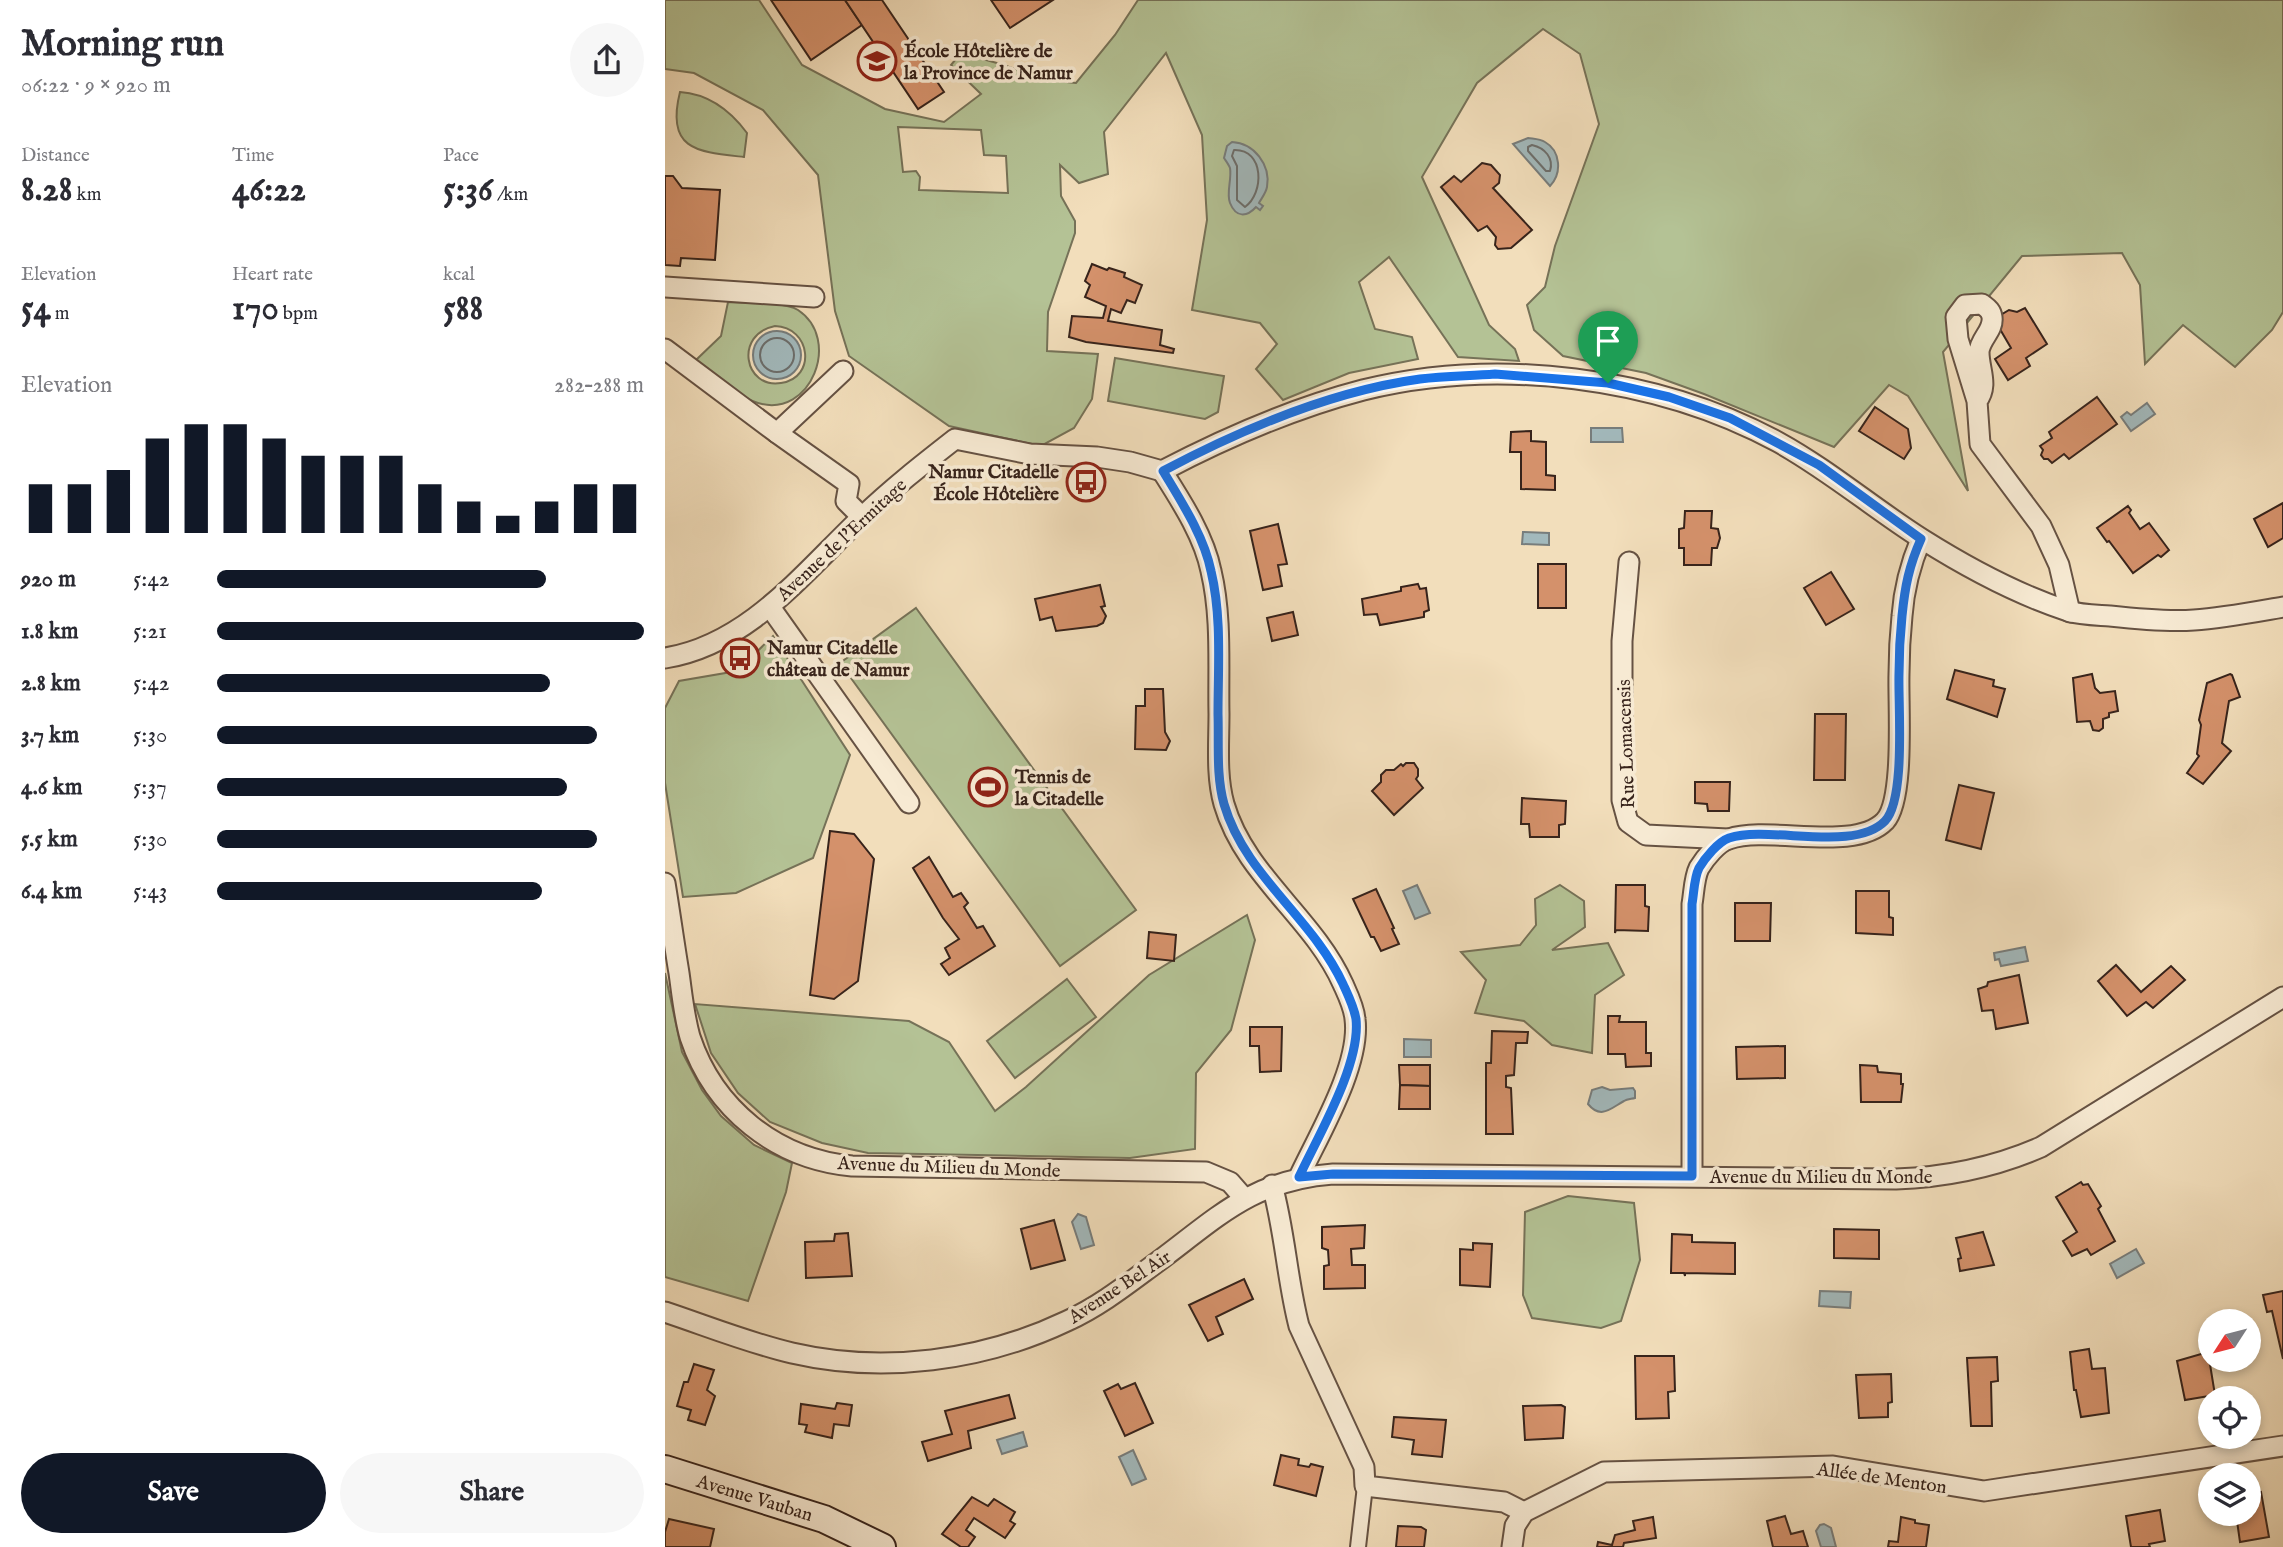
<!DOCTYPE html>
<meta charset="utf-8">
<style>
body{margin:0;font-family:"IM FELL English",serif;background:#f7f7f7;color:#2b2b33;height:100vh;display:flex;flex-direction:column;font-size:26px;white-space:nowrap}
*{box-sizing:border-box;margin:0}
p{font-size:23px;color:#7c7c81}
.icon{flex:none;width:38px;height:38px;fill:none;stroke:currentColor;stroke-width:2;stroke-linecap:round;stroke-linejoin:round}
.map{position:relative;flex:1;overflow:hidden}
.details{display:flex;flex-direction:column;background:#fff;width:665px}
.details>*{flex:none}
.needle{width:46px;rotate:234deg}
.fabs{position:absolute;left:1533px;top:1309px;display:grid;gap:14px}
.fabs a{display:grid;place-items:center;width:63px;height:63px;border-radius:50%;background:#fff;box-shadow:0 4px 10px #0003;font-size:35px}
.pin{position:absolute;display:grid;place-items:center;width:60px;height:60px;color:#fff;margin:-72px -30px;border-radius:50% 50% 50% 0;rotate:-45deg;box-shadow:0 0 7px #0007}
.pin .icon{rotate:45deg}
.round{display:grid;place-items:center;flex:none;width:74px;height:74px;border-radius:37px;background:#f7f7f7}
.overview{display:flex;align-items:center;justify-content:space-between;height:119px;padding:0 21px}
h1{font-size:38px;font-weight:800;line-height:52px}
.stats{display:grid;grid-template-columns:repeat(3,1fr);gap:10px;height:119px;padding:7px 21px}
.stats div{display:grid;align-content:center}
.stats b{font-size:35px;font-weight:800}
.stats small{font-size:19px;font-weight:400}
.stats p{font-size:19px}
.chart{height:196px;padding:14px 21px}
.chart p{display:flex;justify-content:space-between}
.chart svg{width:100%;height:126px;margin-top:7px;stroke:#111827;stroke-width:6}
.action{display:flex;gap:14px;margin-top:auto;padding:14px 21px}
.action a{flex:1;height:80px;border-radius:42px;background:#111827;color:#fff;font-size:28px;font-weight:800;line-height:80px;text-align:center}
.action a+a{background:#f7f7f7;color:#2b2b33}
ul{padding:0 21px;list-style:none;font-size:23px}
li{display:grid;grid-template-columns:112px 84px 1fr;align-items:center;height:52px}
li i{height:18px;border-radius:9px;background:#111827}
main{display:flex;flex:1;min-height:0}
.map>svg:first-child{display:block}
</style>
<main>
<section class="details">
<div class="overview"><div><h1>Morning run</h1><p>06:22 · 9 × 920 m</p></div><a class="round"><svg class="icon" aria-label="share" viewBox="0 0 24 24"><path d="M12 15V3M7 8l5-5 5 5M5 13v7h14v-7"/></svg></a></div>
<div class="stats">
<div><p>Distance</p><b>8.28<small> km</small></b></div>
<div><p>Time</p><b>46:22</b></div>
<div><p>Pace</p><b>5:36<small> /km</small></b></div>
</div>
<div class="stats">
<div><p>Elevation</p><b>54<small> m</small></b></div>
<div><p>Heart rate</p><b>170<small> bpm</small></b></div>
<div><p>kcal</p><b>588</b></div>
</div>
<div class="chart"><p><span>Elevation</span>282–288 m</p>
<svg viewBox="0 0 160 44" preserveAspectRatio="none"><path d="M5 44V27M15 44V27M25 44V22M35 44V11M45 44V6M55 44V6M65 44V11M75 44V17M85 44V17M95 44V17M105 44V27M115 44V33M125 44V38M135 44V33M145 44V27M155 44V27"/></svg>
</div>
<ul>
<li><b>920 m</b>5:42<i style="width:77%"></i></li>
<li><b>1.8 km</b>5:21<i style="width:100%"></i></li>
<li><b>2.8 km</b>5:42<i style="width:78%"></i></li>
<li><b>3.7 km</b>5:30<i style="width:89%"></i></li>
<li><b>4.6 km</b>5:37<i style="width:82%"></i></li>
<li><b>5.5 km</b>5:30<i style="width:89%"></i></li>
<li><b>6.4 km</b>5:43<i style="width:76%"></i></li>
</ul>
<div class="action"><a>Save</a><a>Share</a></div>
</section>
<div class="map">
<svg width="1618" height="1547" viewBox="0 0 1618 1547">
<rect width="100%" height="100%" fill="#f2debb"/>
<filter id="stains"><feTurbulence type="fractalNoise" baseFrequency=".00286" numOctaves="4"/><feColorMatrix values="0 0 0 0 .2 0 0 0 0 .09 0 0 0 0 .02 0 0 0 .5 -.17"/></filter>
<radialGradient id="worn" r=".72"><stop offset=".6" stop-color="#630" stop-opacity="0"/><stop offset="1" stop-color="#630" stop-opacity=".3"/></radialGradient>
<g fill="#b4c295" stroke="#767258" stroke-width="2" fill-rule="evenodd">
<path d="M0 0H94L137 65 220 109 279 122 316 94 286 65 295 54C335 60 370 80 411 83L450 35 473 0H1618V312L1607 330 1570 367 1518 325 1480 364 1475 285 1457 253 1357 256 1278 352 1303 491 1243 396 1224 385 1169 447 1039 394 981 373 898 356 869 330 862 305 880 287 890 246 934 124 915 54 878 29 812 83 757 177 824 325 850 349 854 361 793 357 724 257 694 282 710 329 747 337 753 359 684 373 618 400 591 369 612 344 595 323 527 310 542 220 537 135 501 53 439 132 443 174 414 183 395 165 396 196 410 221V233L383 312 382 351 433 354 427 399 409 428 376 446 284 426 184 356 170 311 153 175 98 110 29 73 0 69ZM233 127 316 130 319 155 341 156 343 193 254 190 255 177 251 171 238 172Z"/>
<path d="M15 92C44 94 65 110 82 133L79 157C34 152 0 151 15 92Z"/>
<path d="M63 302C80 303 119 301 133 310 177 339 146 419 93 403 73 397 48 374 30 361L56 336ZM110 326C146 327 152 378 116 383 79 389 69 334 110 326Z"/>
<polygon points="450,358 559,376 553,412 540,419 443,401"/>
<polygon points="251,608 471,910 395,966 175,663"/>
<polygon points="108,636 185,755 148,858 71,893 18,897 0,783 0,708 14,681 72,671"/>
<polygon points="895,885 919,901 920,927 887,950 943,943 959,975 930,995 927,1053 887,1045 859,1021 810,1013 821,980 796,952 855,945 871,925 870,899"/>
<polygon points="582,915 590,940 566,1030 531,1073 530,1149 465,1158 203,1153 157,1143 105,1122 73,1093 46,1053 30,1004 244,1021 284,1042 330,1111 361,1087 484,975"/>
<polygon points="0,973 17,1052 37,1090 56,1116 89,1145 127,1163 121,1192 83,1301 0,1277"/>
<polygon points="402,979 431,1017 350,1078 322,1041"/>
<polygon points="903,1196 969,1203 975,1260 956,1321 936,1328 867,1318 858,1295 860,1212"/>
</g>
<g fill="#a2b9bc" stroke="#777d7c" stroke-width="2">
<path d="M863 138C869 139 875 139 880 142 896 151 897 174 885 186L848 144Z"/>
<path d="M567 142C589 143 606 165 602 187 601 193 596 199 594 203L598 206 595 210 591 207C582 217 571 218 565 203 561 193 567 179 565 168 564 165 561 161 559 158L562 146Z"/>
<circle cx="112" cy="355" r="24"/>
<polygon points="1482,403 1490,414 1466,431 1456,417 1462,412 1466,415"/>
<polygon points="926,428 957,428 958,442 926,442"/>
<polygon points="858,532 884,533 884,545 857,544"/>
<polygon points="752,885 765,913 750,919 738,891"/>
<polygon points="1360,947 1363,961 1336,966 1334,959 1330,960 1329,953"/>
<polygon points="739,1039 766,1040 766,1057 739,1057"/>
<path d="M937 1087 945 1090 968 1088 970 1091V1098C967 1099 962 1099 959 1101 946 1108 936 1120 923 1104L927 1090Z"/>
<polygon points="413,1214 421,1217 429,1245 416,1249 407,1222"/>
<polygon points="1471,1249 1479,1263 1452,1278 1445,1264"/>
<polygon points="1155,1291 1186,1292 1185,1308 1154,1306"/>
<polygon points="358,1432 362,1446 337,1454 332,1440"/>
<polygon points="468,1450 481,1479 467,1485 454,1457"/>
<polygon points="1159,1524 1166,1528 1171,1547 1156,1547 1151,1531 1155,1525"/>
</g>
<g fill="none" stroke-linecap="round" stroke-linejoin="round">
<g stroke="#6c6e6c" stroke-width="2">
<path d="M867 145C880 148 889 158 885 171H881L863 151V147Z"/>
<path d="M569 150C600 149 599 194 580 207L572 200V166L567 156Z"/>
<circle cx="112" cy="355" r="17"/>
</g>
</g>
<g fill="#d4916b" stroke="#37231b" stroke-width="2">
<polygon points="106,0 180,0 197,25 146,60"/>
<polygon points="180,0 217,0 279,92 253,109"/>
<polygon points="326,0 388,0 345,28"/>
<polygon points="817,163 826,165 835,175 834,183 828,188 867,230 846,248 833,249 830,245 831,237 822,226 813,231 776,187 789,176 796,182"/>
<polygon points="0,176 8,176 17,188 55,190 50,260 16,258 15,266 0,265"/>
<polygon points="427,264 442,270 444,268 460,273 459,277 477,285 470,303 462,300 456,313 446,309 443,321 497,330 495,345 509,349 508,353 421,342 404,337 407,316 438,318 441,306 420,297 425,285 420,281"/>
<polygon points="1360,308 1382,344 1361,358 1365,366 1343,380 1330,359 1346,348 1332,324 1334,316 1344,310 1352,312"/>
<polygon points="1432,397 1452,424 1404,459 1399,454 1387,463 1383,459 1379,459 1376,455 1378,450 1375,446 1387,438 1384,432"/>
<polygon points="1210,407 1243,429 1246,448 1239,459 1194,431"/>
<polygon points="866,431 866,441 881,442 881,475 890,476 890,490 856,489 856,452 845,452 846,432"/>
<polygon points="1618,503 1618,538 1603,547 1589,519"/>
<polygon points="1463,506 1466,510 1464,513 1475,529 1484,523 1504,550 1496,557 1493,555 1468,573 1444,541 1442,542 1432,528"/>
<polygon points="1020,511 1047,511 1046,528 1053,529 1055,538 1052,548 1047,548 1046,565 1019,565 1019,548 1014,548 1014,529 1019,528"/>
<polygon points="613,524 622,564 613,565 617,586 598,590 585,531"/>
<rect x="873" y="564" width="28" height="44"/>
<polygon points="1166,572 1189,609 1161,625 1139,588"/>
<polygon points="753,584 755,589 761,588 764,610 759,612 759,617 715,625 712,614 699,615 697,599 736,591 736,587"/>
<polygon points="435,585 440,606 436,607 441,616 438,623 432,626 391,631 387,617 375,620 370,599"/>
<polygon points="628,612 633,635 607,641 602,618"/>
<polygon points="1290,670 1329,680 1328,686 1340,689 1332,717 1282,699"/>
<polygon points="1427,674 1430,688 1435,693 1450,691 1453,711 1444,713 1444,717 1438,719 1438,728 1434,731 1428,730 1425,721 1412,722 1408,678"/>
<polygon points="1565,674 1567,675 1575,697 1564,701 1557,743 1566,751 1538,784 1522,773 1534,756 1532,754 1536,725 1534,720 1542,683"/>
<polygon points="480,689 498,689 500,732 505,741 501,750 470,749 471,706 480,706"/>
<polygon points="1150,714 1181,714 1180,780 1149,780"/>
<polygon points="741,763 749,763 753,769 753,776 751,779 758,788 729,815 707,791 716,782 716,775 721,770 729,770 736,764 738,766"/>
<polygon points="1030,782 1065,782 1064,811 1043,811 1042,804 1030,803"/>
<polygon points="1294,785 1329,793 1316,849 1281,840"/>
<polygon points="857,798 901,801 900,824 894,825 894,837 865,837 864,824 856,824"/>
<polygon points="165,831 189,834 209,859 193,981 169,999 145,995"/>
<polygon points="264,857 288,897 296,893 303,903 299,907 312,928 318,926 330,946 284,975 276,964 285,958 280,948 294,939 278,918 248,868"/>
<polygon points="951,885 980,885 980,906 984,907 983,931 951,930 950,933"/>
<polygon points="711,889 729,928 727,929 734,944 716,951 709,937 706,937 688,899"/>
<polygon points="1191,891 1224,891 1224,917 1228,918 1228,935 1191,933"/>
<polygon points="1070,903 1106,903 1105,941 1070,941"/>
<polygon points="484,932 511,935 509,961 482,958"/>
<polygon points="1451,965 1476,992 1506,966 1520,980 1488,1008 1481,1002 1462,1016 1433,981"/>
<polygon points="1354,975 1363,1023 1331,1029 1328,1010 1317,1011 1313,989 1322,986 1323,982"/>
<polygon points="943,1016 955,1016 954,1022 981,1022 981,1053 986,1053 986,1066 961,1067 960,1054 943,1054"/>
<polygon points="585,1027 617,1027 616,1071 595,1072 594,1046 585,1046"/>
<polygon points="827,1031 863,1032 862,1043 851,1043 849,1075 841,1076 841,1087 846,1088 848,1134 821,1134 821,1063 826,1063"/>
<polygon points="1120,1046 1120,1078 1072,1079 1071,1047"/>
<polygon points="734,1065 765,1065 765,1086 735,1085"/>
<polygon points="1195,1065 1212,1066 1213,1072 1236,1074 1236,1084 1238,1084 1236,1102 1196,1102"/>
<polygon points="735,1085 765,1086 765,1109 734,1109"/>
<polygon points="1416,1182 1418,1185 1423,1184 1436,1206 1433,1209 1450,1241 1426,1255 1422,1249 1407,1256 1398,1241 1412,1232 1391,1197"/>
<polygon points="389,1220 400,1260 366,1269 356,1229"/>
<polygon points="700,1225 699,1248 686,1249 687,1265 700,1265 700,1288 659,1289 659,1266 664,1265 663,1250 657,1248 657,1227"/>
<polygon points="1169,1229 1214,1230 1214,1259 1169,1258"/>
<polygon points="1318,1232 1329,1265 1295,1271 1293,1259 1296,1258 1291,1238"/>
<polygon points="183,1233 187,1276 141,1278 140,1242 169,1241 170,1234"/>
<polygon points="1007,1234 1027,1235 1027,1242 1070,1243 1070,1274 1020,1273 1020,1276 1019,1273 1006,1273"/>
<polygon points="808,1243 827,1244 825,1287 795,1285 795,1249 808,1250"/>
<polygon points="579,1279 588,1299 551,1317 558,1334 543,1341 524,1305"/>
<polygon points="1618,1291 1618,1359 1607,1311 1602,1312 1598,1295"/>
<polygon points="1424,1349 1427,1369 1440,1368 1444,1413 1416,1417 1411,1390 1409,1390 1405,1352"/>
<polygon points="1543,1352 1550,1395 1520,1400 1512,1361"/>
<polygon points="970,1356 1009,1356 1010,1391 1003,1392 1004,1418 971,1419"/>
<polygon points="1332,1357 1333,1381 1326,1382 1327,1426 1306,1426 1302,1358"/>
<polygon points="29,1364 49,1370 42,1390 50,1396 40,1425 23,1420 26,1410 12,1406 19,1382 23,1382"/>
<polygon points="1226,1374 1227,1402 1223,1403 1223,1417 1194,1418 1191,1375"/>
<polygon points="470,1383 488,1423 460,1436 439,1391 453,1384 456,1389"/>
<polygon points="344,1395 350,1418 303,1431 306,1448 263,1461 257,1442 287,1434 280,1411"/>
<polygon points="172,1403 187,1405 184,1426 169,1424 167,1438 140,1432 142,1425 134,1424 136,1404 170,1409"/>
<polygon points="896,1405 900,1407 898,1438 860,1440 858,1406"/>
<polygon points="729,1417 781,1420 777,1457 747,1454 749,1440 727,1437"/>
<polygon points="616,1455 634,1459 633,1465 644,1467 646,1464 658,1467 651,1496 609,1485"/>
<polygon points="1596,1492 1604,1537 1575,1542 1571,1514 1584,1514 1584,1494"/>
<polygon points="307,1497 323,1506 329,1499 350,1512 345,1521 350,1524 340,1538 309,1518 301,1530 310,1537 303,1547 296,1547 277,1534"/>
<polygon points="1495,1510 1500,1541 1484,1544 1485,1547 1466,1547 1461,1516"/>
<polygon points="1120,1516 1126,1534 1138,1531 1143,1547 1108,1547 1102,1521"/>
<polygon points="988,1517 991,1538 959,1543 958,1547 932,1547 933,1542 947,1545 950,1535 970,1530 968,1521"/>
<polygon points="1236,1517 1250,1520 1250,1523 1264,1525 1261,1547 1223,1547 1224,1541 1233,1542"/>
<polygon points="4,1519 49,1529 45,1547 0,1547 0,1532"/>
<polygon points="733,1526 756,1527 761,1530 759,1547 731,1547"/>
</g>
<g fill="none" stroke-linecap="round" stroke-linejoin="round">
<defs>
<polyline id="pedestrian" points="693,1547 700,1486"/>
<g id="minor">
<polyline points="0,287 149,297"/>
<polyline points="0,349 112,433 178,371"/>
<path d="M1312 401C1324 385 1314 370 1314 352 1315 338 1329 331 1327 317 1326 310 1322 308 1317 304L1300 305 1291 317 1293 339 1312 401 1315 444 1376 526 1394 565 1405 612"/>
<polyline points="112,433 184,484 181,501 197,517"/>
<path d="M497 471C516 501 539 536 546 571 557 617 553 667 554 714 554 743 551 776 559 804 580 876 648 917 678 984 683 995 689 1007 690 1019 696 1065 653 1136 634 1177"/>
<polyline points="964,562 957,641 957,800 963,822 981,835 1063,839"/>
<polyline points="105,607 244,803"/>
<path d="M0 658C83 645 139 572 196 518 226 489 258 464 290 439L365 454 432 457 465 462 497 471C560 438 629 408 698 390 832 357 991 376 1113 442 1164 470 1208 508 1257 539 1303 568 1351 594 1403 611 1416 615 1431 615 1445 616 1472 619 1501 622 1529 620 1558 618 1589 612 1618 607"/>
<path d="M0 883C5 913 9 943 14 973 17 994 19 1016 25 1037 49 1109 111 1159 187 1166L541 1172 565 1182 579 1198"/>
<path d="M1027 1176V904C1029 893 1029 878 1034 868 1040 858 1053 842 1064 839 1104 825 1189 853 1220 821 1240 799 1233 705 1234 674 1234 655 1235 635 1237 616 1239 587 1245 565 1256 539"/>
<path d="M607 1185C620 1231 622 1280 634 1326L699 1467 700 1486 839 1502 859 1512"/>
<path d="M0 1312C42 1326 84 1343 127 1353 218 1374 318 1361 402 1321 433 1307 460 1286 487 1266 550 1220 585 1180 668 1174L1231 1179C1282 1177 1328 1168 1376 1147L1618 997"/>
<polyline points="847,1547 850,1526 859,1512 939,1472 1168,1466 1319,1491 1618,1446"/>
</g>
<polyline id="secondary" points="0,1469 159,1519 217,1547"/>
</defs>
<use href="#pedestrian" stroke="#665243" stroke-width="18"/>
<use href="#minor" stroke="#665243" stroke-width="23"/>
<use href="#secondary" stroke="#37231b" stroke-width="30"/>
<use href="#pedestrian" stroke="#f7ead3" stroke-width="14"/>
<use href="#minor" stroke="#f7ead3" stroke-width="19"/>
<use href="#secondary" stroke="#f7ead3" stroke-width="26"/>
</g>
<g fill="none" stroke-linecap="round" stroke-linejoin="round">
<defs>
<path id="route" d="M830 374 943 383 1004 397 1065 418 1154 465 1256 539C1244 566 1240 586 1237 616 1235 635 1234 655 1234 674 1233 705 1241 799 1220 821 1189 853 1105 825 1064 838 1053 842 1040 858 1034 868 1029 878 1029 893 1027 904V1176L668 1174 634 1177C653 1136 696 1064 691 1019 689 1007 683 995 678 984 647 917 580 876 559 804 551 776 554 743 553 714 553 667 557 617 546 571 539 536 516 501 498 471 575 430 667 391 755 379 780 376 805 376 830 374Z"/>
</defs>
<use href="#route" stroke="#fff" stroke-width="14"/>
<use href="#route" stroke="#1a73e8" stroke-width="9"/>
</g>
<defs>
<symbol id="school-ring" viewBox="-11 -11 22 22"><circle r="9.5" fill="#f7ead3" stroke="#8f2418" stroke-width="1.5"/><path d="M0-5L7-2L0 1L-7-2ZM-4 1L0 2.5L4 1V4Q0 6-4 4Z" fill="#8f2418"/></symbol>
<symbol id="bus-ring" viewBox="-11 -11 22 22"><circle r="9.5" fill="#f7ead3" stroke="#8f2418" stroke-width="1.5"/><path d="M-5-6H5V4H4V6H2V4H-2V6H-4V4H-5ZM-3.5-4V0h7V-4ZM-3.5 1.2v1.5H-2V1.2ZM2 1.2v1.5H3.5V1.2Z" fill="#8f2418"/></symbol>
<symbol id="stadium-ring" viewBox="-11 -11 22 22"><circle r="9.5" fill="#f7ead3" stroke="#8f2418" stroke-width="1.5"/><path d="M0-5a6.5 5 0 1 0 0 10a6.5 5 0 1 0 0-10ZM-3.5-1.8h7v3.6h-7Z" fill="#8f2418"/></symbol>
</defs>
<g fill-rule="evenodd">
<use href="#school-ring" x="190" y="39" width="44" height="44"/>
<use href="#bus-ring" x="399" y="460" width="44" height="44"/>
<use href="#bus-ring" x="53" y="636" width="44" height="44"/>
<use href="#stadium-ring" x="301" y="765" width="44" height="44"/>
</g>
<g text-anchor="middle" stroke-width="7" stroke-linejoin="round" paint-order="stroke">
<g font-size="19" font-weight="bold" fill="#37231b" stroke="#f7ead3" text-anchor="start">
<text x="239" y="57">École Hôtelière de<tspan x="239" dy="22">la Province de Namur</tspan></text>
<text x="394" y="478" text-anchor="end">Namur Citadelle<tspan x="394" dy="22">École Hôtelière</tspan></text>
<text x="102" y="654">Namur Citadelle<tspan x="102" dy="22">château de Namur</tspan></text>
<text x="350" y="783">Tennis de<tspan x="350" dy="22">la Citadelle</tspan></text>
</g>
<g font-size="19" fill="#37231b" stroke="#f7ead3">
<text transform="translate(176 539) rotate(-43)" y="7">Avenue de l'Ermitage</text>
<text transform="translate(960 744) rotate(-92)" y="7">Rue Lomacensis</text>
<text transform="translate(284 1166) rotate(2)" y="7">Avenue du Milieu du Monde</text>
<text x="1156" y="1183">Avenue du Milieu du Monde</text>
<text transform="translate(454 1286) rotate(-33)" y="7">Avenue Bel Air</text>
<text transform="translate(1217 1477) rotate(8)" y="7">Allée de Menton</text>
<text transform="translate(90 1497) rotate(17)" y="7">Avenue Vauban</text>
</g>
</g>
<rect width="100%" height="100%" filter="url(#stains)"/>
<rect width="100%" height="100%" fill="url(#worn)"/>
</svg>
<div class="fabs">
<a><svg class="needle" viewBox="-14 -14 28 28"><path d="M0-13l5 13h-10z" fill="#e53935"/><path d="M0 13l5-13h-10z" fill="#7c7c81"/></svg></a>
<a><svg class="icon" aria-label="locate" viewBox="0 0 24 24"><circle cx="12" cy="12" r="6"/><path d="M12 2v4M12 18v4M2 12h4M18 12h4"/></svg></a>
<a><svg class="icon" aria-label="layers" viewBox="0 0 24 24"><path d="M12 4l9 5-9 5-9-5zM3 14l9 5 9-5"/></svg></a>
</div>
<div class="pin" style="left:943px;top:383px;background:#1e9e55"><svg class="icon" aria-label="arrive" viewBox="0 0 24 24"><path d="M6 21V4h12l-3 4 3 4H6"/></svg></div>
</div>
</main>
